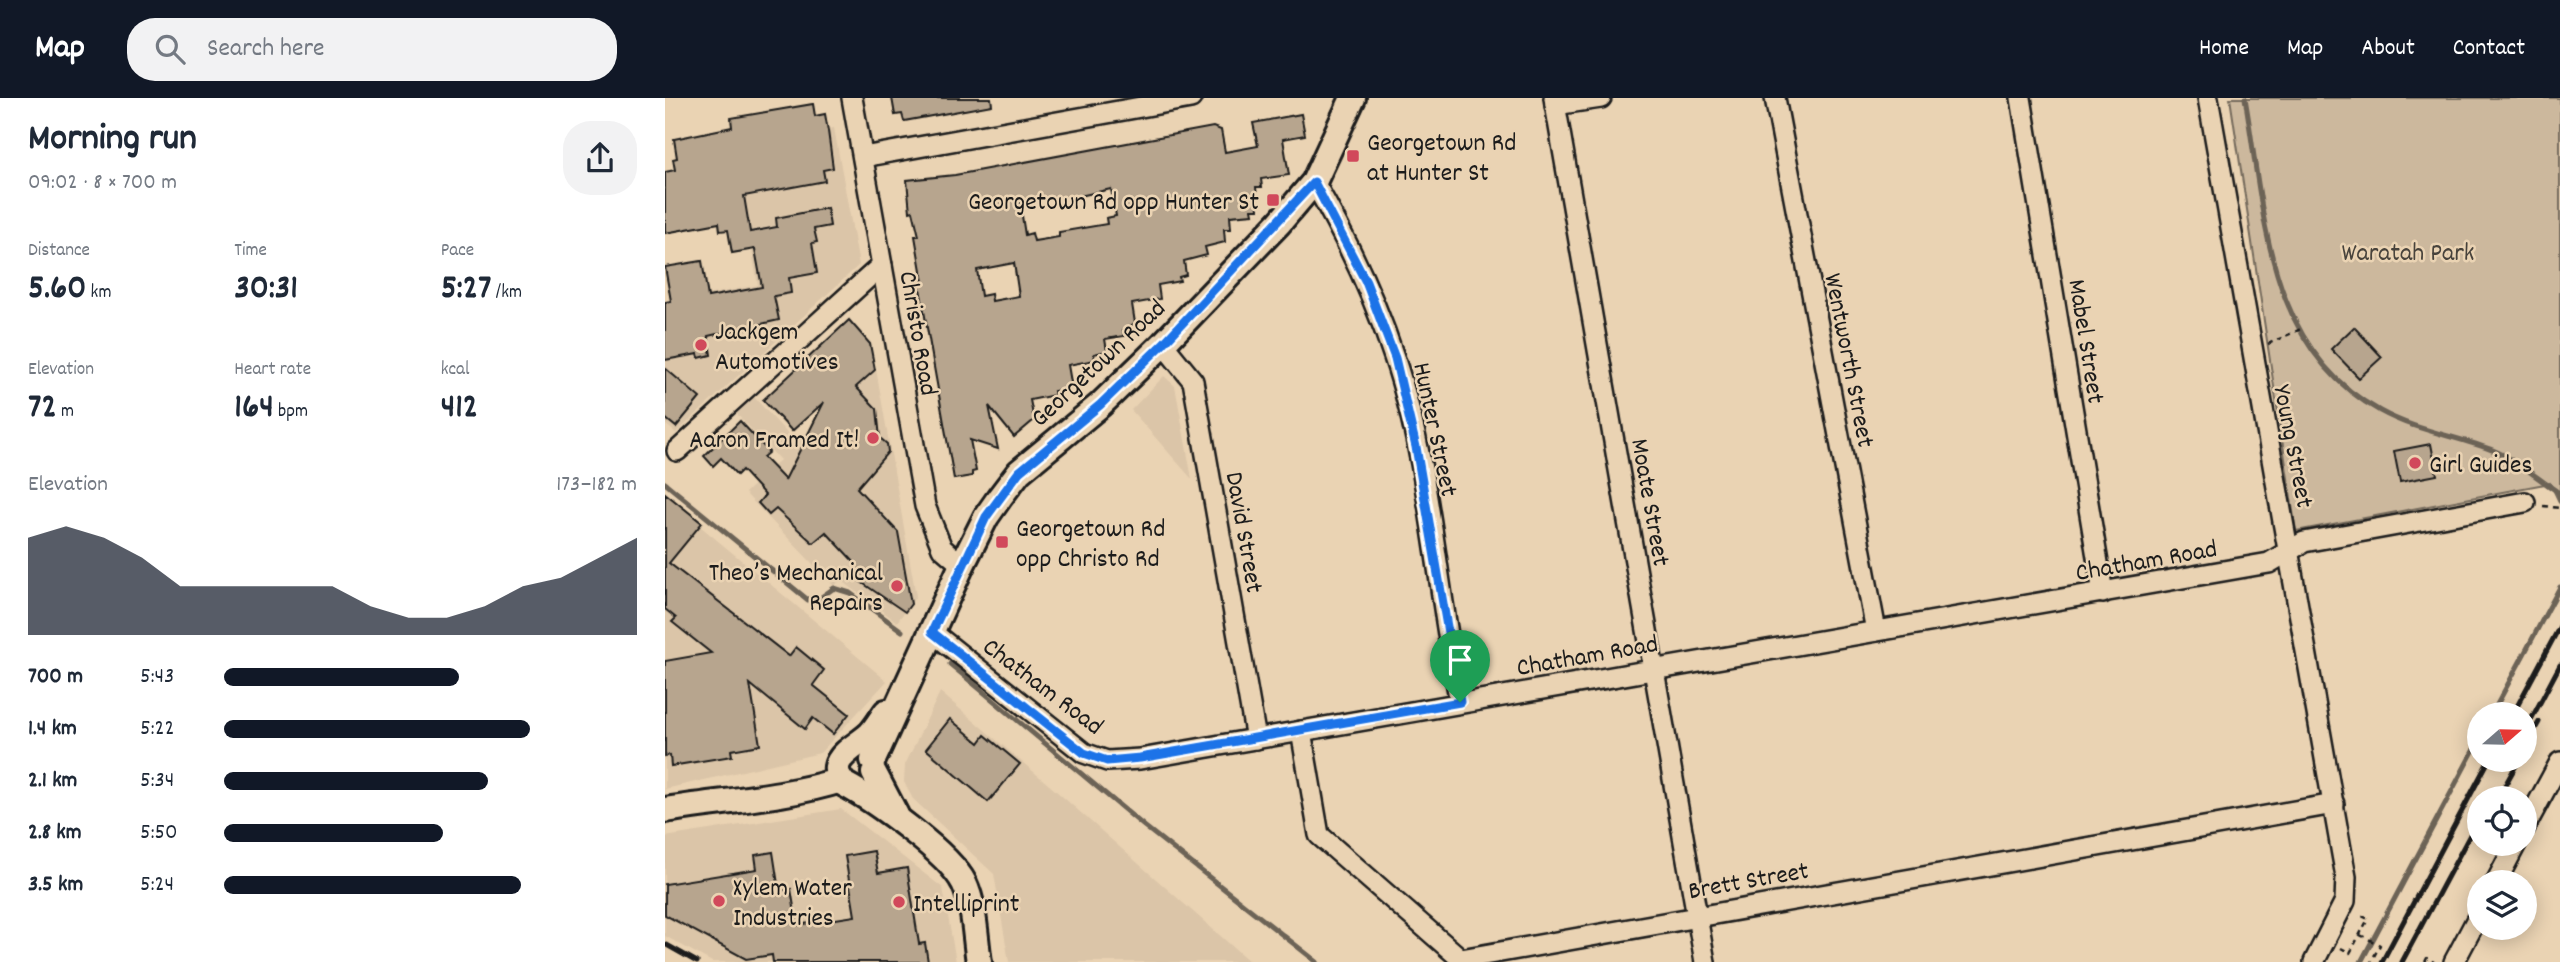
<!DOCTYPE html>
<meta charset="utf-8">
<style>
body{margin:0;font-family:Dekko,sans-serif;background:#f2f2f3;color:#1f2937;height:100vh;display:flex;flex-direction:column;font-size:26px;white-space:nowrap}
*{box-sizing:border-box;margin:0}
p{font-size:23px;color:#747a83}
.icon{flex:none;width:38px;height:38px;fill:none;stroke:currentColor;stroke-width:2;stroke-linecap:round;stroke-linejoin:round}
.map{position:relative;flex:1;overflow:hidden}
.panel{display:flex;flex-direction:column;background:#fff;width:665px}
.panel>*{flex:none}
.needle{width:46px;rotate:70deg}
.controls{position:absolute;left:1802px;top:604px;display:grid;gap:14px}
.controls a{display:grid;place-items:center;width:70px;height:70px;border-radius:50%;background:#fff;box-shadow:0 4px 18px #0003;font-size:35px}
.pin{position:absolute;display:grid;place-items:center;width:60px;height:60px;color:#fff;margin:-72px -30px;border-radius:50% 50% 50% 0;rotate:-45deg;box-shadow:0 0 7px #0007}
.pin .icon{rotate:45deg}
.round{display:grid;place-items:center;flex:none;width:74px;height:74px;border-radius:28px;background:#f2f2f3}
.overview{display:flex;align-items:center;justify-content:space-between;height:119px;padding:0 28px}
h1{font-size:38px;font-weight:700;line-height:52px}
.stats{display:grid;grid-template-columns:repeat(3,1fr);gap:10px;height:119px;padding:7px 28px}
.stats div{display:grid;align-content:center}
.stats b{font-size:35px;font-weight:700}
.stats small{font-size:19px;font-weight:400}
.stats p{font-size:19px}
.chart{height:196px;padding:14px 28px}
.chart p{display:flex;justify-content:space-between}
.chart svg{width:100%;height:126px;margin-top:7px;fill:#111827;opacity:.7}
ul{padding:0 28px;list-style:none;font-size:23px}
li{display:grid;grid-template-columns:112px 84px 1fr;align-items:center;height:52px}
li i{height:18px;border-radius:9px;background:#111827}
header{display:flex;align-items:center;gap:42px;box-sizing:border-box;height:98px;padding:0 35px;background:#111827;color:#fff}
header strong{font-size:33px}
nav{display:flex;gap:38px;margin-inline-start:auto;font-size:24px}
.search{width:490px;height:63px;background:#f2f2f3;display:flex;align-items:center;gap:18px;box-sizing:border-box;padding:0 24px;border-radius:28px;color:#747a83;font-size:26px}
main{display:flex;flex:1;min-height:0}
.map>svg:first-child{display:block}
</style>
<header>
<strong>Map</strong>
<div class="search"><svg class="icon" aria-label="search" viewBox="0 0 24 24"><circle cx="10" cy="10" r="6"/><path d="M15 15l6 6"/></svg>Search here</div>
<nav><a>Home</a><a>Map</a><a>About</a><a>Contact</a></nav>
</header>
<main>
<section class="panel">
<div class="overview"><div><h1>Morning run</h1><p>09:02 · 8 × 700 m</p></div><a class="round"><svg class="icon" aria-label="share" viewBox="0 0 24 24"><path d="M12 15V3M7 8l5-5 5 5M5 13v7h14v-7"/></svg></a></div>
<div class="stats">
<div><p>Distance</p><b>5.60<small> km</small></b></div>
<div><p>Time</p><b>30:31</b></div>
<div><p>Pace</p><b>5:27<small> /km</small></b></div>
</div>
<div class="stats">
<div><p>Elevation</p><b>72<small> m</small></b></div>
<div><p>Heart rate</p><b>164<small> bpm</small></b></div>
<div><p>kcal</p><b>412</b></div>
</div>
<div class="chart"><p><span>Elevation</span>173–182 m</p>
<svg viewBox="0 0 160 44" preserveAspectRatio="none"><path d="M0 44V10L10 6L20 10L30 17L40 27L50 27L60 27L70 27L80 27L90 34L100 38L110 38L120 34L130 27L140 24L150 17L160 10V44z"/></svg>
</div>
<ul>
<li><b>700 m</b>5:43<i style="width:57%"></i></li>
<li><b>1.4 km</b>5:22<i style="width:74%"></i></li>
<li><b>2.1 km</b>5:34<i style="width:64%"></i></li>
<li><b>2.8 km</b>5:50<i style="width:53%"></i></li>
<li><b>3.5 km</b>5:24<i style="width:72%"></i></li>
</ul>
</section>
<div class="map">
<svg width="1895" height="864" viewBox="0 0 1895 864">
<rect width="100%" height="100%" fill="#ead3b3"/>
<filter id="ink" filterUnits="userSpaceOnUse"><feTurbulence type="fractalNoise" baseFrequency=".0143" numOctaves="2"/><feDisplacementMap in="SourceGraphic" scale="14" xChannelSelector="R" yChannelSelector="G"/><feConvolveMatrix kernelMatrix="1 2 1 2 8 2 1 2 1" color-interpolation-filters="sRGB"/></filter>
<g filter="url(#ink)">
<g fill="#dbc5a8">
<polygon points="169,30 194,167 11,335 0,326 0,205 93,187 68,48"/>
<polygon points="211,271 251,498 232,524 176,482 169,488 80,395 115,362 69,313 87,297 132,346"/>
<polygon points="499,278 510,288 527,381 466,312"/>
<polygon points="0,399 222,583 155,655 0,691"/>
<polygon points="275,594 390,692 585,864 344,864 329,776 248,701 239,684 240,667"/>
<polygon points="176,711 278,790 291,864 47,864 0,838 0,739"/>
</g>
<polygon fill="#ccb89d" stroke="#746a5c" stroke-width="2" points="1565,0 1895,0 1895,406 1885,385 1631,433"/>
<g fill="none" stroke-linecap="round" stroke-linejoin="round">
<g stroke="#6c6357" stroke-width="5">
<path d="M1580 0C1600 114 1600 250 1715 313 1751 333 1792 338 1830 353 1852 362 1873 381 1893 394L1895 401"/>
<polyline points="0,385 143,502 155,500 169,490 185,495 237,533"/>
<polyline points="285,566 479,728 652,864"/>
<polyline points="1827,616 1895,489"/>
<polyline points="1696,864 1815,640"/>
</g>
</g>
<g fill="#b7a58e" stroke="#1c1c1c" stroke-width="2" fill-rule="evenodd">
<polygon points="227,0 326,0 327,7 239,23 237,16 230,17"/>
<polygon points="148,6 150,18 160,16 163,33 168,70 158,72 160,83 79,98 85,134 112,129 111,120 162,110 165,128 149,131 152,144 147,145 152,175 124,180 126,195 109,198 114,222 43,238 46,257 34,260 33,256 0,262 0,204 6,203 0,169 37,163 43,199 97,189 90,151 67,155 63,132 55,133 54,125 0,135 0,74 10,72 8,61 12,60 9,41 67,29 66,20"/>
<path d="M636 16 640 37 618 41 624 77 596 81 597 89H591L593 111H587L588 116 565 118 566 131H559L560 144 540 149 542 157 519 163 521 177 514 179 515 183 493 187 495 201 467 206 470 225 458 232 459 238 440 241 442 253 429 256 430 262 403 267 407 290 389 293 390 297 365 302 369 322 349 339 324 308 333 351 305 342 311 373 307 374V378L289 381 254 185 258 184 250 138H254L248 113 245 114 242 82 290 77 548 29 556 32 560 54 593 48 588 25ZM446 91 451 118 441 120 442 126 394 134V139L369 143 367 135 360 137 355 105 388 99V104ZM349 165 354 198 327 203 326 196 316 198 312 172Z"/>
<polygon points="184,222 205,246 210,272 191,289 212,311 215,340 222,346 223,354 192,390 233,434 246,506 240,514 193,482 190,465 161,434 148,445 111,411 104,417 93,405 100,397 77,372 72,377 56,360 48,368 39,358 75,323 104,354 98,359 120,382 159,304 127,333 98,302"/>
<polygon points="1689,229 1717,259 1694,280 1666,251"/>
<polygon points="0,270 35,300 11,329 0,320"/>
<polygon points="1766,346 1772,377 1735,384 1729,353"/>
<polygon points="0,395 37,425 4,465 124,558 131,549 159,572 148,587 184,616 168,636 148,620 140,631 85,586 95,647 66,652 67,658 6,668 5,657 0,658 0,563 46,555 7,524 11,520 0,511"/>
<polygon points="285,621 314,645 320,637 355,666 323,704 261,651"/>
<polygon points="209,753 213,775 242,770 254,846 260,845 263,864 108,864 107,857 81,861 0,817 0,786 92,771 90,757 108,754 114,793 126,791 132,827 190,818 180,758"/>
</g>
<g fill="none" stroke-linecap="round" stroke-linejoin="round">
<defs>
<g id="minor">
<polyline points="187,0 260,408 277,450 297,467"/>
<polyline points="889,0 1040,864"/>
<polyline points="1110,0 1211,533"/>
<polyline points="1356,0 1438,495"/>
<polyline points="1543,0 1681,779 1680,803 1649,864"/>
<polyline points="890,7 936,0"/>
<polyline points="198,59 526,0"/>
<path d="M649 84C681 140 709 198 729 259 765 365 772 493 795 604"/>
<polyline points="498,246 528,283 591,641"/>
<polyline points="12,353 217,167"/>
<polyline points="267,534 419,655 442,663 475,661 1604,465 1639,444 1860,404"/>
<polyline points="636,633 654,737 796,861 1669,706"/>
<polyline points="1860,729 1895,664"/>
<polyline points="1831,784 1851,746"/>
<polyline points="1789,864 1815,815"/>
</g>
<g id="tertiary">
<path d="M221 614C216 621 211 630 205 636 189 651 158 662 179 686 209 702 284 755 299 785 310 808 310 839 314 864"/>
<polyline points="208,662 297,467 321,419 335,399 354,374 435,307 498,246 614,125 649,84 688,0"/>
<polyline points="209,675 231,717"/>
<path d="M0 712C57 703 122 699 176 682"/>
</g>
</defs>
<use href="#minor" stroke="#1c1c1c" stroke-width="24"/>
<use href="#tertiary" stroke="#1c1c1c" stroke-width="30"/>
<g stroke="#1c1c1c" stroke-width="2.5" stroke-dasharray="5 5" stroke-linecap="butt">
<polyline points="1603,246 1638,230"/>
<polyline points="1878,408 1895,410"/>
<polyline points="1695,837 1715,847 1706,864"/>
<polyline points="1676,850 1685,855 1703,821 1693,816"/>
<polyline points="1760,864 1762,860 1769,864"/>
</g>
<use href="#minor" stroke="#ead3b3" stroke-width="19"/>
<use href="#tertiary" stroke="#ead3b3" stroke-width="24"/>
<g stroke="#1c1c1c" stroke-width="5">
<polyline points="1848,616 1895,528"/>
<polyline points="1860,633 1895,567"/>
<polyline points="1860,649 1874,624"/>
<polyline points="1833,700 1854,662"/>
<polyline points="0,846 32,864"/>
<polyline points="1717,864 1824,662"/>
<polyline points="1737,864 1815,718"/>
</g>
</g>
</g>
<g fill="none" stroke-linecap="round" stroke-linejoin="round" filter="url(#ink)">
<defs>
<polygon id="route" points="649,84 701,184 730,260 751,349 795,604 475,660 442,663 419,655 267,534 321,419 354,374 435,307 498,246"/>
</defs>
<use href="#route" stroke="#fff" stroke-width="14"/>
<use href="#route" stroke="#1a73e8" stroke-width="9"/>
</g>
<g fill="#d1495b" stroke="#ead3b3" stroke-width="2.5">
<rect x="681" y="51" width="14" height="14" rx="3.5"/>
<rect x="601" y="95" width="14" height="14" rx="3.5"/>
<circle cx="36" cy="247" r="7"/>
<circle cx="208" cy="340" r="7"/>
<circle cx="1750" cy="365" r="7"/>
<rect x="330" y="437" width="14" height="14" rx="3.5"/>
<circle cx="232" cy="488" r="7"/>
<circle cx="54" cy="803" r="7"/>
<circle cx="234" cy="804" r="7"/>
</g>
<g text-anchor="middle" stroke-width="5" stroke-linejoin="round" paint-order="stroke">
<g font-size="26" fill="#1c1c1c" stroke="#ead3b3" text-anchor="start">
<text x="702" y="52">Georgetown Rd<tspan x="702" dy="30">at Hunter St</tspan></text>
<text x="594" y="111" text-anchor="end">Georgetown Rd opp Hunter St</text>
<text x="50" y="241">Jackgem<tspan x="50" dy="30">Automotives</tspan></text>
<text x="194" y="349" text-anchor="end">Aaron Framed It!</text>
<text x="1764" y="374">Girl Guides</text>
<text x="351" y="438">Georgetown Rd<tspan x="351" dy="30">opp Christo Rd</tspan></text>
<text x="218" y="482" text-anchor="end">Theo’s Mechanical<tspan x="218" dy="30">Repairs</tspan></text>
<text x="68" y="797">Xylem Water<tspan x="68" dy="30">Industries</tspan></text>
<text x="248" y="813">Intelliprint</text>
</g>
<g font-size="26" fill="#48433c" stroke="#ead3b3">
<text x="1743" y="162">Waratah Park</text>
</g>
<g font-size="26" fill="#1c1c1c" stroke="#ead3b3">
<text transform="translate(255 235) rotate(80)" y="9">Christo Road</text>
<text transform="translate(1423 243) rotate(81)" y="9">Mabel Street</text>
<text transform="translate(1186 262) rotate(79)" y="9">Wentworth Street</text>
<text transform="translate(432 264) rotate(-43)" y="9">Georgetown Road</text>
<text transform="translate(772 331) rotate(78)" y="9">Hunter Street</text>
<text transform="translate(1630 348) rotate(79)" y="9">Young Street</text>
<text transform="translate(987 404) rotate(80)" y="9">Moate Street</text>
<text transform="translate(581 434) rotate(80)" y="9">David Street</text>
<text transform="translate(1481 461) rotate(-10)" y="9">Chatham Road</text>
<text transform="translate(922 556) rotate(-10)" y="9">Chatham Road</text>
<text transform="translate(379 587) rotate(37)" y="9">Chatham Road</text>
<text transform="translate(1083 781) rotate(-10)" y="9">Brett Street</text>
</g>
</g>
</svg>
<div class="controls">
<a><svg class="needle" viewBox="-14 -14 28 28"><path d="M0-13l5 13h-10z" fill="#e53935"/><path d="M0 13l5-13h-10z" fill="#747a83"/></svg></a>
<a><svg class="icon" aria-label="locate" viewBox="0 0 24 24"><circle cx="12" cy="12" r="6"/><path d="M12 2v4M12 18v4M2 12h4M18 12h4"/></svg></a>
<a><svg class="icon" aria-label="layers" viewBox="0 0 24 24"><path d="M12 4l9 5-9 5-9-5zM3 14l9 5 9-5"/></svg></a>
</div>
<div class="pin" style="left:795px;top:604px;background:#1e9e55"><svg class="icon" aria-label="arrive" viewBox="0 0 24 24"><path d="M6 21V4h12l-3 4 3 4H6"/></svg></div>
</div>
</main>
